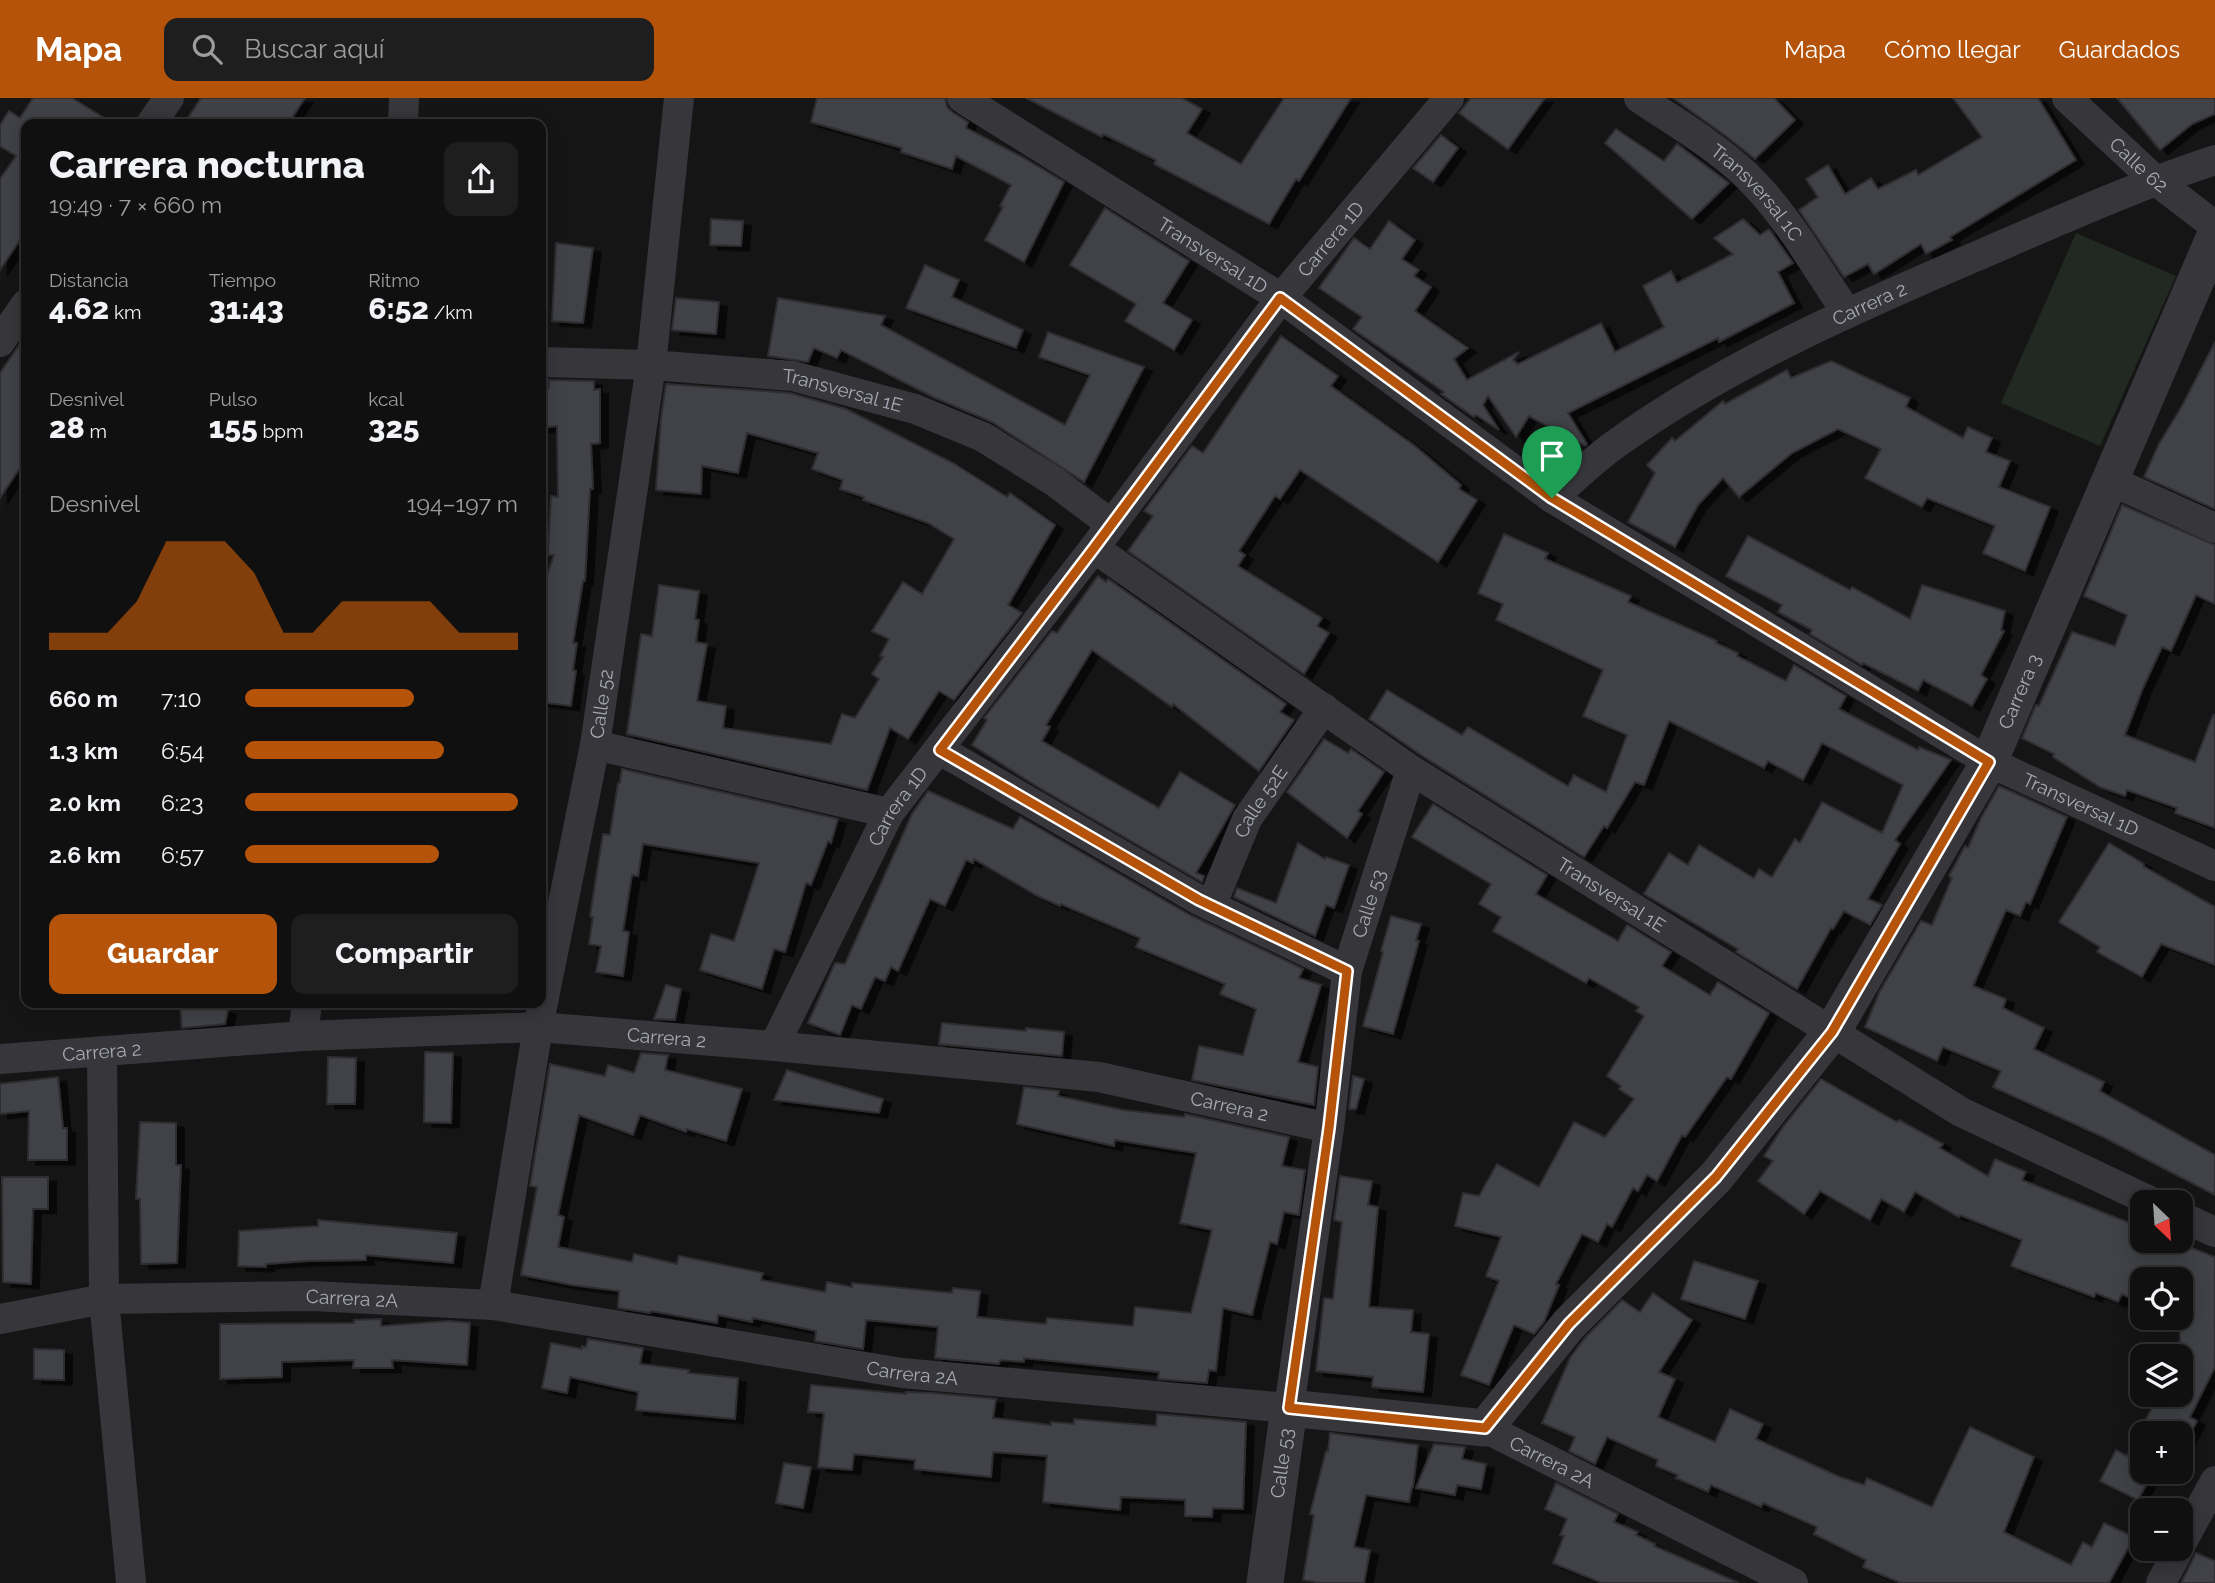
<!DOCTYPE html>
<html lang="es">
<meta charset="utf-8">
<style>
body{margin:0;font-family:Raleway,sans-serif;background:#1e1e1e;color:#f1f3f6;height:100vh;display:flex;flex-direction:column;font-size:26px;white-space:nowrap}
*{box-sizing:border-box;margin:0}
p{font-size:23px;color:#9c9d9f}
.icon{flex:none;width:38px;height:38px;fill:none;stroke:currentColor;stroke-width:2;stroke-linecap:round;stroke-linejoin:round}
.map{position:relative;flex:1;overflow:hidden}
.sheet{position:absolute;left:21px;top:21px;width:525px;height:889px;display:flex;flex-direction:column;background:#101010;border-radius:14px;box-shadow:0 4px 18px #0003,0 0 0 2px #303030}
.sheet>*{flex:none}
.needle{width:46px;rotate:155deg}
.tools{position:absolute;left:2130px;top:1092px;display:grid;gap:14px}
.tools a{display:grid;place-items:center;width:63px;height:63px;border-radius:14px;background:#101010;box-shadow:0 4px 18px #0003,0 0 0 2px #303030;font-size:35px}
.pin{position:absolute;display:grid;place-items:center;width:60px;height:60px;color:#fff;margin:-72px -30px;border-radius:50% 50% 50% 0;rotate:-45deg;box-shadow:0 0 7px #0007}
.pin .icon{rotate:45deg}
.round{display:grid;place-items:center;flex:none;width:74px;height:74px;border-radius:14px;background:#1e1e1e}
.summary{display:flex;align-items:center;justify-content:space-between;height:119px;padding:0 28px}
h1{font-size:38px;font-weight:800;line-height:52px}
.metrics{display:grid;grid-template-columns:repeat(3,1fr);gap:10px;height:119px;padding:7px 28px}
.metrics div{display:grid;align-content:center}
.metrics b{font-size:30px;font-weight:800}
.metrics small{font-size:19px;font-weight:400}
.metrics p{font-size:19px}
.chart{height:196px;padding:14px 28px}
.chart p{display:flex;justify-content:space-between}
.chart svg{width:100%;height:126px;margin-top:7px;fill:#b45309;opacity:.7}
.cta{display:flex;gap:14px;margin-top:auto;padding:14px 28px}
.cta a{flex:1;height:80px;border-radius:14px;background:#b45309;color:#fff;font-size:28px;font-weight:800;line-height:80px;text-align:center}
.cta a+a{background:#1e1e1e;color:#f1f3f6}
ul{padding:0 28px;list-style:none;font-size:23px}
li{display:grid;grid-template-columns:112px 84px 1fr;align-items:center;height:52px}
li i{height:18px;border-radius:9px;background:#b45309}
header{display:flex;align-items:center;gap:42px;box-sizing:border-box;height:98px;padding:0 35px;background:#b45309;color:#fff}
header strong{font-size:33px}
nav{display:flex;gap:38px;margin-inline-start:auto;font-size:24px}
.search{width:490px;height:63px;background:#1e1e1e;display:flex;align-items:center;gap:18px;box-sizing:border-box;padding:0 24px;border-radius:14px;color:#9c9d9f;font-size:26px}
.map>svg:first-child{display:block}
</style>
<header>
<strong>Mapa</strong>
<div class="search"><svg class="icon" aria-label="search" viewBox="0 0 24 24"><circle cx="10" cy="10" r="6"/><path d="M15 15l6 6"/></svg>Buscar aquí</div>
<nav><a>Mapa</a><a>Cómo llegar</a><a>Guardados</a></nav>
</header>
<div class="map">
<svg width="2215" height="1485" viewBox="0 0 2215 1485">
<defs>
<filter id="shadow"><feDropShadow dx="8" dy="4.5" stdDeviation="0" flood-color="#0009"/></filter>
</defs>
<rect width="100%" height="100%" fill="#151516"/>
<polygon fill="#212922" points="2076,135 2176,178 2100,348 2001,305"/>
<g fill="#414246" stroke="#2f2f32" stroke-width="2" filter="url(#shadow)">
<polygon points="33,0 72,0 114,26 26,26 26,133 0,172 0,81 16,58 0,48 0,27 9,13 20,20"/>
<polygon points="201,0 305,0 288,26 184,26"/>
<polygon points="817,0 945,0 947,9 952,14 968,24 966,30 1024,60 1064,84 1024,164 985,142 1003,109 1000,108 1011,87 956,58 952,71 901,54 902,50 811,24"/>
<polygon points="1026,0 1182,0 1202,11 1187,35 1241,66 1284,0 1351,0 1299,83 1296,81 1269,126 1154,66 1156,62 1103,36 1102,39"/>
<polygon points="1471,0 1545,0 1508,51 1459,15"/>
<polygon points="1673,0 1774,0 1795,22 1755,61 1730,41"/>
<polygon points="1953,0 2038,0 2076,62 1950,139 1952,142 1926,156 1921,146 1874,176 1868,166 1844,179 1799,112 1818,99 1806,81 1828,67 1845,96 1871,80 1878,91 1916,72 1918,77 1982,39"/>
<polygon points="2117,0 2215,0 2215,16 2192,26 2160,52"/>
<polygon points="1616,31 1664,63 1677,46 1729,85 1692,121 1605,45"/>
<polygon points="1441,37 1458,50 1433,84 1413,70"/>
<polygon points="1105,110 1189,163 1163,205 1192,222 1174,252 1125,223 1136,206 1070,167"/>
<polygon points="711,121 743,123 741,148 710,147"/>
<polygon points="1743,121 1760,137 1769,131 1793,165 1778,174 1794,205 1719,244 1718,240 1568,315 1587,346 1585,348 1529,318 1516,339 1488,298 1483,307 1499,332 1476,317 1474,319 1441,296 1444,294 1353,231 1362,219 1319,190 1354,140 1370,151 1389,123 1415,142 1402,161 1419,172 1414,178 1431,189 1415,213 1468,250 1454,261 1467,282 1519,254 1513,262 1518,266 1601,225 1615,254 1664,229 1643,188 1671,173 1677,185 1733,156 1714,140"/>
<polygon points="556,145 593,150 583,225 552,223"/>
<polygon points="925,167 959,182 952,199 1023,232 1016,250 906,210"/>
<polygon points="676,200 719,204 716,236 672,232"/>
<polygon points="778,200 885,218 881,227 1065,327 1090,277 1039,259 1048,234 1144,269 1084,384 992,324 933,299 841,252 837,260 814,250 808,264 768,258"/>
<polygon points="26,237 26,361 0,400 0,275"/>
<polygon points="1281,238 1338,278 1331,288 1415,348 1461,387 1459,391 1477,402 1438,464 1300,372 1280,401 1275,398 1239,453 1245,457 1238,468 1322,520 1317,528 1329,535 1304,576 1128,453 1153,418 1144,413 1192,348 1203,355"/>
<polygon points="2215,244 2215,411 2144,379 2159,346 2182,308"/>
<polygon points="1831,263 1910,300 1906,309 1963,340 1968,329 1992,340 1986,354 2010,363 1999,389 2050,409 2025,473 1983,455 1995,428 1993,427 1927,400 1922,409 1865,380 1881,351 1838,331 1792,355 1739,399 1723,380 1698,407 1675,449 1628,424 1655,375 1647,367 1672,340 1675,343 1723,303 1725,306 1787,272 1791,280"/>
<polygon points="549,282 594,283 594,292 600,291 600,345 591,346 593,391 590,391 585,483 583,483 573,545 577,545 573,572 576,573 571,608 541,604 541,494 554,457 548,457 551,398 558,399 557,328 541,330 541,291 549,290"/>
<polygon points="666,286 790,295 846,311 953,365 1007,399 1010,395 1055,427 1008,507 1022,515 954,602 939,593 908,641 890,630 867,692 627,636 641,536 652,538 659,487 699,493 695,521 699,522 696,544 707,546 697,603 726,608 723,630 831,646 842,616 855,620 879,581 872,576 883,559 880,558 889,541 872,533 903,484 922,496 954,441 928,425 863,402 864,399 840,391 843,382 812,371 818,355 747,335 738,375 702,368 701,396 656,392 661,320"/>
<polygon points="2122,407 2215,447 2215,506 2196,497 2171,553 2162,549 2143,590 2125,637 2195,664 2213,617 2215,617 2215,730 2175,715 2177,710 2127,692 2125,698 2100,689 2053,659 2054,656 2022,640 2036,607 2039,608 2072,534 2115,548 2127,517 2084,498"/>
<polygon points="1504,436 1548,455 1545,461 1631,498 1628,504 1717,543 1716,545 1738,555 1737,558 1786,583 1794,567 1846,598 1839,611 1918,652 1919,649 1951,662 1895,742 1900,746 1868,801 1882,807 1870,827 1844,813 1833,831 1831,830 1797,891 1736,854 1738,851 1644,796 1669,755 1688,767 1699,747 1754,780 1759,771 1772,779 1795,741 1800,745 1822,704 1882,735 1903,687 1822,645 1803,682 1768,663 1764,670 1669,623 1644,687 1635,684 1607,730 1604,728 1584,759 1421,657 1369,621 1387,592 1462,637 1468,629 1568,688 1574,677 1606,694 1627,637 1583,618 1603,572 1496,522 1503,506 1478,495"/>
<polygon points="1748,438 1850,492 1852,489 1910,521 1922,487 2005,513 2001,532 2004,533 1981,577 1987,581 1972,608 1923,582 1918,593 1863,565 1862,567 1810,536 1812,532 1778,514 1782,507 1726,478"/>
<polygon points="1098,478 1106,484 1108,481 1286,606 1280,614 1294,622 1259,673 1173,606 1172,609 1092,552 1046,627 1050,629 1042,643 1159,710 1180,674 1235,707 1196,775 1204,778 1202,784 1038,689 972,647 987,622 984,620 1052,533 1057,535"/>
<polygon points="1324,641 1348,655 1351,651 1384,674 1358,713 1362,716 1347,740 1287,694"/>
<polygon points="622,671 838,721 831,745 828,743 811,787 806,785 785,854 774,851 762,891 700,872 711,836 734,843 759,765 643,746 638,778 632,777 623,833 629,834 623,878 596,874 601,848 589,846 593,819 590,818 603,736 610,737 618,685 620,685"/>
<polygon points="1999,688 2067,719 2030,806 2026,804 2020,818 2006,812 1973,888 2006,901 2003,910 2044,930 2034,951 2104,984 2100,993 2215,1057 2215,1097 2103,1039 1993,989 2001,973 1943,949 1937,963 1865,929 1880,893 1921,823 1932,827 1952,780 1949,778 1965,748 1968,750 1981,720"/>
<polygon points="928,693 1013,731 1020,719 1190,817 1303,871 1299,880 1321,887 1298,964 1318,969 1314,1007 1192,982 1199,948 1243,957 1256,911 1220,896 1225,886 1136,849 1140,840 1061,806 1060,808 1036,797 974,761 973,765 966,762 945,808 930,801 898,873 891,869 885,883 875,879 861,911 852,907 840,937 808,925 835,865 845,866 912,716"/>
<polygon points="1433,706 1547,777 1536,796 1618,843 1627,827 1671,854 1662,868 1710,897 1718,884 1769,915 1731,981 1727,979 1685,1039 1682,1037 1657,1083 1647,1077 1638,1093 1633,1090 1612,1129 1607,1126 1598,1144 1582,1136 1556,1186 1559,1187 1544,1224 1534,1236 1514,1227 1489,1287 1461,1277 1499,1183 1486,1178 1501,1139 1455,1128 1463,1095 1479,1098 1497,1066 1539,1089 1574,1024 1605,1039 1634,1001 1619,991 1621,988 1607,978 1644,918 1636,913 1639,909 1589,880 1586,885 1493,833 1501,819 1479,806 1491,786 1412,739"/>
<polygon points="1298,745 1325,761 1326,759 1349,767 1334,810 1326,807 1315,838 1234,799 1237,790 1276,805"/>
<polygon points="2109,745 2144,766 2143,768 2215,809 2215,867 2161,846 2142,879 2097,854 2100,849 2059,824"/>
<polygon points="1391,818 1421,826 1416,842 1419,843 1393,936 1363,928 1383,854 1381,853"/>
<polygon points="666,887 681,891 675,922 654,921"/>
<polygon points="180,905 197,905 228,912 225,926 182,930"/>
<polygon points="942,925 1026,933 1026,930 1064,934 1062,958 939,946"/>
<polygon points="425,954 453,955 451,1025 424,1024"/>
<polygon points="641,955 668,957 665,972 742,991 726,1043 687,1031 686,1034 640,1017 633,1037 579,1017 558,1117 564,1119 558,1149 632,1164 634,1156 677,1166 679,1158 763,1175 761,1182 825,1194 827,1184 852,1189 852,1185 952,1195 953,1190 980,1193 977,1219 1046,1226 1047,1220 1133,1228 1135,1209 1191,1215 1212,1132 1180,1125 1196,1055 1115,1042 1114,1048 1017,1026 1024,989 1059,993 1058,998 1123,1012 1184,1019 1185,1016 1289,1039 1282,1068 1305,1072 1299,1117 1284,1114 1277,1146 1270,1144 1252,1217 1223,1210 1216,1273 1209,1272 1207,1285 1158,1281 1159,1274 1024,1260 1024,1264 1000,1262 999,1266 935,1260 938,1229 866,1222 863,1251 815,1243 816,1233 753,1220 752,1224 718,1217 717,1225 651,1213 650,1215 618,1210 619,1193 572,1187 521,1177 537,1089 530,1088 550,966 605,978 608,967 634,975"/>
<polygon points="328,959 356,960 355,1006 327,1006"/>
<polygon points="787,972 883,1001 879,1015 774,1002"/>
<polygon points="1353,978 1364,981 1356,1011 1349,1011"/>
<polygon points="58,979 63,1030 67,1030 67,1062 28,1062 29,1013 0,1016 0,986"/>
<polygon points="1821,981 1897,1024 1899,1022 1943,1046 1940,1050 1988,1078 1995,1061 2026,1074 2022,1082 2142,1130 2142,1143 2174,1143 2215,1159 2215,1269 2190,1319 2197,1323 2184,1348 2180,1346 2180,1335 2142,1335 2142,1374 2153,1374 2138,1402 2100,1383 2116,1352 2127,1358 2156,1302 2163,1306 2168,1297 2180,1297 2180,1225 2171,1220 2180,1220 2180,1181 2142,1181 2142,1206 2122,1196 2118,1204 2096,1195 2094,1199 2011,1168 2022,1142 1960,1117 1959,1119 1915,1094 1904,1114 1881,1101 1870,1122 1820,1093 1804,1116 1758,1083 1773,1063 1764,1058 1783,1029"/>
<polygon points="140,1024 176,1025 176,1067 181,1067 177,1165 141,1166 140,1101 136,1101"/>
<polygon points="1340,1078 1372,1083 1368,1107 1378,1109 1369,1209 1413,1212 1411,1234 1429,1236 1423,1294 1372,1289 1373,1279 1316,1273 1324,1200 1333,1201 1342,1124 1334,1122"/>
<polygon points="2,1079 48,1079 48,1111 33,1111 31,1186 3,1184"/>
<polygon points="318,1122 457,1135 453,1165 366,1157 366,1162 308,1163 266,1166 266,1169 238,1168 239,1133 318,1128"/>
<polygon points="1694,1163 1758,1183 1745,1221 1681,1201"/>
<polygon points="1653,1195 1692,1222 1659,1274 1675,1281 1658,1319 1715,1344 1730,1311 1763,1326 1756,1341 1840,1379 1864,1387 1867,1380 1932,1409 1970,1329 2034,1359 2004,1434 2071,1467 2083,1444 2092,1449 2104,1425 2134,1439 2109,1485 1901,1485 1863,1469 1866,1462 1814,1436 1817,1429 1763,1405 1761,1409 1711,1387 1708,1394 1676,1380 1678,1377 1656,1368 1658,1362 1607,1339 1595,1366 1569,1353 1575,1339 1542,1325 1570,1260 1585,1240 1622,1202 1640,1214"/>
<polygon points="381,1221 381,1228 449,1223 470,1225 467,1267 392,1262 393,1270 353,1270 354,1262 282,1264 282,1279 220,1281 220,1226 354,1225 354,1222"/>
<polygon points="588,1241 643,1250 640,1266 689,1272 688,1275 738,1280 735,1321 636,1312 638,1294 570,1279 567,1295 542,1290 551,1245 582,1251 582,1248 586,1249"/>
<polygon points="34,1251 64,1252 64,1282 34,1281"/>
<polygon points="811,1287 906,1296 906,1294 932,1295 996,1301 993,1320 1051,1327 1051,1324 1074,1326 1074,1321 1156,1328 1157,1316 1246,1324 1243,1411 1213,1410 1212,1419 1185,1418 1185,1402 1121,1399 1120,1412 1043,1404 1047,1358 993,1354 991,1379 914,1371 915,1362 854,1356 852,1372 818,1369 824,1315 808,1314"/>
<polygon points="1330,1335 1418,1347 1413,1389 1412,1389 1409,1404 1366,1397 1354,1449 1370,1452 1364,1485 1322,1485 1303,1482 1314,1417 1310,1416 1326,1353 1328,1354"/>
<polygon points="1434,1346 1465,1349 1462,1361 1486,1366 1481,1391 1457,1387 1455,1397 1416,1390"/>
<polygon points="784,1365 811,1369 803,1410 776,1405"/>
<polygon points="1556,1385 1618,1416 1614,1424 1638,1434 1636,1437 1655,1446 1654,1448 1739,1485 1602,1485 1553,1465 1564,1438 1560,1437 1567,1421 1545,1411"/>
<polygon points="2196,1455 2215,1463 2215,1485 2181,1485"/>
</g>
<g fill="none" stroke-linecap="round" stroke-linejoin="round">
<g stroke="#36363b" stroke-width="30">
<path id="s1" d="M962 0 1281 200 1552 400 1989 664 2215 768"/>
<path id="s2" d="M1639 0C1675 24 1713 46 1745 76 1786 115 1815 168 1847 215"/>
<path id="s3" d="M2067 0 2155 82 2215 128"/>
<polyline points="151,26 169,0"/>
<polyline points="403,26 404,0"/>
<polyline points="0,244 26,206"/>
<path id="s4" d="M541 264 651 267 793 278 915 311 983 339 1055 384 1111 426"/>
<polyline points="2109,382 2215,430"/>
<path id="s5" d="M1552 400C1573 382 1594 361 1617 345 1729 265 1858 209 1984 155 2060 122 2136 88 2215 62"/>
<path id="s6" d="M1094 450 1411 672 1961 1014 2152 1104"/>
<polyline points="595,647 889,715"/>
<polyline points="940,652 1199,802 1347,873"/>
<path id="s7" d="M1211 808 1247 721 1324 610"/>
<polyline points="303,938 307,905"/>
<path id="s8" d="M774 948 889 715 1094 450 1281 200 1449 0"/>
<polyline points="102,953 104,1201 131,1485"/>
<path id="s9" d="M0 961 303 938 538 929 774 948 1099 979 1329 1030"/>
<polyline points="2180,1118 2215,1134"/>
<path id="s10" d="M493 1207 538 929 595 647 651 267 679 0"/>
<path id="s11" d="M0 1221 104 1201 311 1198 493 1207 902 1275 1289 1310 1329 1030 1347 873 1411 672"/>
<path id="s12" d="M1485 1330 1793 1485"/>
<polyline points="2180,1448 2215,1383"/>
<polyline points="2161,1485 2179,1451"/>
</g>
<path stroke="#36363b" stroke-width="37" id="s13" d="M1265 1485 1289 1310 1485 1330 1569 1226 1716 1079 1832 934 1989 664 2215 138"/>
</g>
<g fill="none" stroke-linecap="round" stroke-linejoin="round">
<defs>
<polygon id="route" points="1280,200 1552,400 1989,664 1832,934 1716,1079 1569,1226 1485,1330 1289,1310 1329,1030 1347,873 1199,802 940,652 1094,450"/>
</defs>
<use href="#route" stroke="#fff" stroke-width="14"/>
<use href="#route" stroke="#b45309" stroke-width="9"/>
</g>
<g text-anchor="middle" stroke-width="7" stroke-linejoin="round" paint-order="stroke">
<g font-size="19" fill="#a7aab5" stroke="#101011">
<text dy="7" stroke="none"><textPath href="#s3" startOffset="98">Calle 62</textPath></text>
<text dy="7" stroke="none"><textPath href="#s2" startOffset="152">Transversal 1C</textPath></text>
<text dy="7" stroke="none"><textPath href="#s8" startOffset="984">Carrera 1D</textPath></text>
<text dy="7" stroke="none"><textPath href="#s1" startOffset="296">Transversal 1D</textPath></text>
<text dy="7" stroke="none"><textPath href="#s5" startOffset="374">Carrera 2</textPath></text>
<text dy="7" stroke="none"><textPath href="#s4" startOffset="304">Transversal 1E</textPath></text>
<text dy="7" stroke="none"><textPath href="#s13" startOffset="1290">Carrera 3</textPath></text>
<text dy="7" stroke="none"><textPath href="#s10" startOffset="611">Calle 52</textPath></text>
<text dy="7" stroke="none"><textPath href="#s7" startOffset="116">Calle 52E</textPath></text>
<text dy="7" stroke="none"><textPath href="#s1" startOffset="1325">Transversal 1D</textPath></text>
<text dy="7" stroke="none"><textPath href="#s8" startOffset="270">Carrera 1D</textPath></text>
<text dy="7" stroke="none"><textPath href="#s6" startOffset="623">Transversal 1E</textPath></text>
<text dy="7" stroke="none"><textPath href="#s11" startOffset="1810">Calle 53</textPath></text>
<text dy="7" stroke="none"><textPath href="#s9" startOffset="668">Carrera 2</textPath></text>
<text dy="7" stroke="none"><textPath href="#s9" startOffset="102">Carrera 2</textPath></text>
<text dy="7" stroke="none"><textPath href="#s9" startOffset="1236">Carrera 2</textPath></text>
<text dy="7" stroke="none"><textPath href="#s11" startOffset="354">Carrera 2A</textPath></text>
<text dy="7" stroke="none"><textPath href="#s11" startOffset="920">Carrera 2A</textPath></text>
<text dy="7" stroke="none"><textPath href="#s12" startOffset="75">Carrera 2A</textPath></text>
<text dy="7" stroke="none"><textPath href="#s13" startOffset="121">Calle 53</textPath></text>
</g>
</g>
</svg>
<div class="tools">
<a><svg class="needle" viewBox="-14 -14 28 28"><path d="M0-13l5 13h-10z" fill="#e53935"/><path d="M0 13l5-13h-10z" fill="#9c9d9f"/></svg></a>
<a><svg class="icon" aria-label="locate" viewBox="0 0 24 24"><circle cx="12" cy="12" r="6"/><path d="M12 2v4M12 18v4M2 12h4M18 12h4"/></svg></a>
<a><svg class="icon" aria-label="layers" viewBox="0 0 24 24"><path d="M12 4l9 5-9 5-9-5zM3 14l9 5 9-5"/></svg></a>
<a>+</a>
<a>−</a>
</div>
<div class="pin" style="left:1552px;top:400px;background:#1e9e55"><svg class="icon" aria-label="arrive" viewBox="0 0 24 24"><path d="M6 21V4h12l-3 4 3 4H6"/></svg></div>
<section class="sheet">
<div class="summary"><div><h1>Carrera nocturna</h1><p>19:49 · 7 × 660 m</p></div><a class="round"><svg class="icon" aria-label="share" viewBox="0 0 24 24"><path d="M12 15V3M7 8l5-5 5 5M5 13v7h14v-7"/></svg></a></div>
<div class="metrics">
<div><p>Distancia</p><b>4.62<small> km</small></b></div>
<div><p>Tiempo</p><b>31:43</b></div>
<div><p>Ritmo</p><b>6:52<small> /km</small></b></div>
</div>
<div class="metrics">
<div><p>Desnivel</p><b>28<small> m</small></b></div>
<div><p>Pulso</p><b>155<small> bpm</small></b></div>
<div><p>kcal</p><b>325</b></div>
</div>
<div class="chart"><p><span>Desnivel</span>194–197 m</p>
<svg viewBox="0 0 160 44" preserveAspectRatio="none"><path d="M0 44V38L10 38L20 38L30 27L40 6L50 6L60 6L70 17L80 38L90 38L100 27L110 27L120 27L130 27L140 38L150 38L160 38V44z"/></svg>
</div>
<ul>
<li><b>660 m</b>7:10<i style="width:62%"></i></li>
<li><b>1.3 km</b>6:54<i style="width:73%"></i></li>
<li><b>2.0 km</b>6:23<i style="width:100%"></i></li>
<li><b>2.6 km</b>6:57<i style="width:71%"></i></li>
</ul>
<div class="cta"><a>Guardar</a><a>Compartir</a></div>
</section>
</div>
